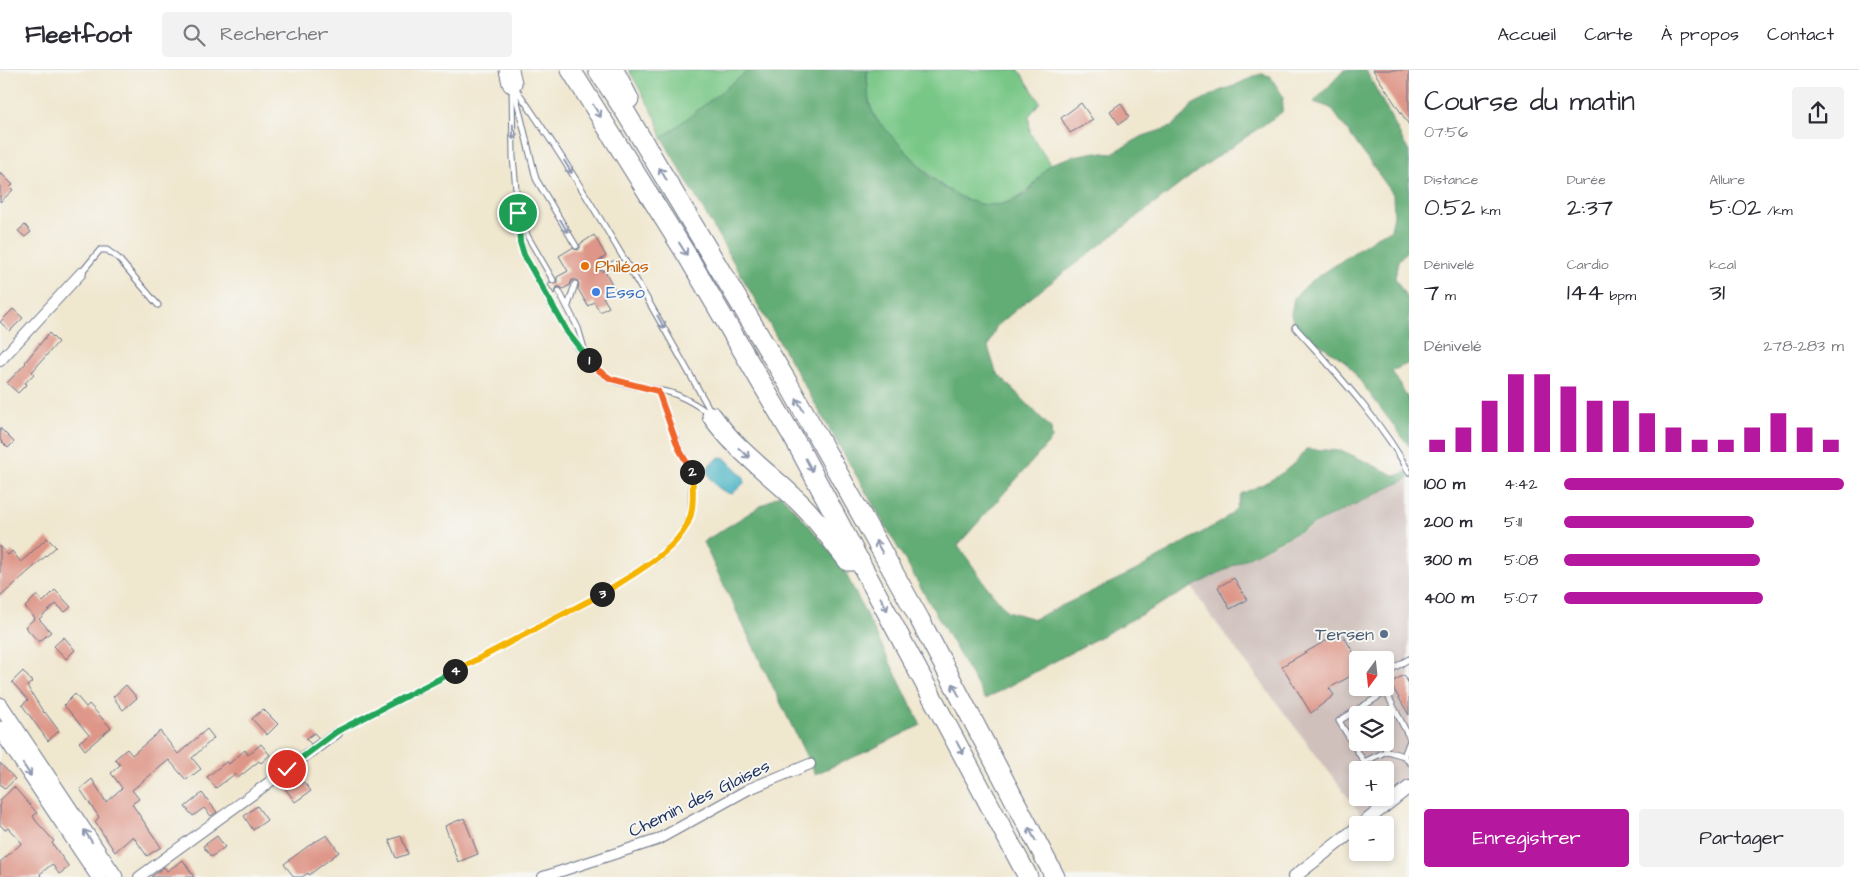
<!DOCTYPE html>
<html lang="fr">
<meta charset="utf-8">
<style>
body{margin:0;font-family:"Architects Daughter",sans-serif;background:#f2f2f3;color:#2b2b33;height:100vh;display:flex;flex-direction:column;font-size:19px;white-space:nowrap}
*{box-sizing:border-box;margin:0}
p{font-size:16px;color:#7c7c81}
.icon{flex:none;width:28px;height:28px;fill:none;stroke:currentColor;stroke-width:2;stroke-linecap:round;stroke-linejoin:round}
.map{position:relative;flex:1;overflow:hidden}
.drawer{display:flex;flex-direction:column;background:#fff;width:450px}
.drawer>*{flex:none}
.needle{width:32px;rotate:195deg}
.fabs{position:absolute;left:1349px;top:581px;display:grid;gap:10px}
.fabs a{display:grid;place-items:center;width:45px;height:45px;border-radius:5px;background:#fff;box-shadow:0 2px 8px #0003;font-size:25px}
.pin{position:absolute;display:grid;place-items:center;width:42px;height:42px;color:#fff;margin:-21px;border:2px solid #fff;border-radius:50%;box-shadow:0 1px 5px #0007}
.km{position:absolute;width:25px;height:25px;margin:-12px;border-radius:50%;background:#222;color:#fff;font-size:14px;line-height:25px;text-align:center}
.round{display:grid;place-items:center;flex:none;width:52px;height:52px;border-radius:5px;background:#f2f2f3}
.headline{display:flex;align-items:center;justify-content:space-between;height:85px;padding:0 15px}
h1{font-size:28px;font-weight:600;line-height:38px}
.figures{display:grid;grid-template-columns:repeat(3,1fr);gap:8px;height:85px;padding:5px 15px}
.figures div{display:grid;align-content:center}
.figures b{font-size:25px;font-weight:600}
.figures small{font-size:14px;font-weight:400}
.figures p{font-size:14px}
.chart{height:140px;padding:10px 15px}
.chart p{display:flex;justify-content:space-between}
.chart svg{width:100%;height:90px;margin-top:5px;stroke:#b5179e;stroke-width:6}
.cta{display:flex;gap:10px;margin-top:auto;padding:10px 15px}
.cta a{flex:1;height:58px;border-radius:5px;background:#b5179e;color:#fff;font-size:20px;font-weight:600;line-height:58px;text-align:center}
.cta a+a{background:#f2f2f3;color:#2b2b33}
ul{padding:0 15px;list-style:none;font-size:16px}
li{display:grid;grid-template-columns:80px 60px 1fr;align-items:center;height:38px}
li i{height:12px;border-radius:6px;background:#b5179e}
header{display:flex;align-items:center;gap:30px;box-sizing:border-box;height:70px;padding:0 25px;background:#fff;border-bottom:1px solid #e1e1e2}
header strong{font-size:24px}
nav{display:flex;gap:28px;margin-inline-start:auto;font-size:18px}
.search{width:350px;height:45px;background:#f2f2f3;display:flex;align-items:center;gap:12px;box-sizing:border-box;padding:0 18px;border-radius:5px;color:#7c7c81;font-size:19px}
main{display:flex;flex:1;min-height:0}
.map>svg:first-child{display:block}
</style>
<header>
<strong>Fleetfoot</strong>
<div class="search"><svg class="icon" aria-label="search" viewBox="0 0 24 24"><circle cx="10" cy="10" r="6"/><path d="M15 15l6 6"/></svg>Rechercher</div>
<nav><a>Accueil</a><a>Carte</a><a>À propos</a><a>Contact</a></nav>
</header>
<main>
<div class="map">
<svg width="1409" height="807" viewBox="0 0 1409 807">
<rect width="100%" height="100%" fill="#f6f6f2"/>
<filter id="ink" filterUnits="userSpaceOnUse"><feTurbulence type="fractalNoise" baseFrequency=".02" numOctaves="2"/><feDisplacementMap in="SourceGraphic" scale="10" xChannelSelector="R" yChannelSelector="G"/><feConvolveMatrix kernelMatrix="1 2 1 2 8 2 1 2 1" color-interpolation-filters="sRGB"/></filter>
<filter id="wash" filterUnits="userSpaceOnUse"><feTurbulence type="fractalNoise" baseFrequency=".0096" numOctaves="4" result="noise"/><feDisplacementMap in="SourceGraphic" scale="20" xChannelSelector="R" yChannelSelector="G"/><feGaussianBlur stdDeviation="1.12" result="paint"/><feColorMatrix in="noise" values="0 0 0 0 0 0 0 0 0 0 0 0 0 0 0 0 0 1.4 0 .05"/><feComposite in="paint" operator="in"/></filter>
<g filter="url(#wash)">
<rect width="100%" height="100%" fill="#f0e7cf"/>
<path fill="#cfc0bb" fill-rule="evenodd" d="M1409 408V717L1366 751 1205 538 1192 517ZM1358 590H1385V618H1358ZM1358 645H1385V672H1358ZM1358 700H1385V728H1358Z"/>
<g fill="#79c787" stroke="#4a7b72">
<polygon points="629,0 753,0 729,20 662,68 657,50"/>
<path d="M868 0H1019L1040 32 1029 46 1030 63 1050 94C1036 112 1022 133 997 135 957 138 927 103 902 77 893 68 883 59 876 48 868 36 865 14 868 0Z"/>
</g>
<g fill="#62ac74" stroke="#3e6e69">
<path d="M749 0H868L867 5 869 34 876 49 930 107 943 117 965 129 980 134 998 135 1012 131 1026 124 1050 94 1074 86 1096 82 1111 84 1143 66 1171 57 1186 44 1192 35 1219 21 1234 16 1254 6 1262 4 1270 6 1283 26 1282 42 1204 96 1024 233 996 257 988 277 996 302 1051 358 1052 369 958 475 988 518 1007 541 1034 549 1135 501 1222 451 1236 439 1241 424C1268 412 1288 404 1306 379L1343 381 1396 406 1409 401V408L1278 472 1192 517 985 629 662 68Z"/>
<polygon points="1344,0 1366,0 1409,82 1409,178 1398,191 1395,208 1409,232 1409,293 1392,301 1409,330 1409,376 1346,292 1295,257 1291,244 1294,228 1309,213 1381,164 1391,160 1394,145 1393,124 1331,38 1314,32"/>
<polygon points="780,424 806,452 842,496 921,655 870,680 815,704 703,472"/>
</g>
<path fill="#47b3c4" stroke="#317191" d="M720 387 725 388 744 407V413L732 424C720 422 711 412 707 401L710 394Z"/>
<g id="blocks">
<g fill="#de9688">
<polygon points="1373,0 1409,0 1409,55"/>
<polygon points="1081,33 1093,50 1070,63 1061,48"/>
<polygon points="1121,33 1129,47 1119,54 1110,41"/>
<polygon points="0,102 13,115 10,117 13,120 0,132"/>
<polygon points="25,155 31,162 25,167 18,161"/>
<polygon points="594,165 606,186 599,191 600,194 599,199 601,201 605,201 615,220 603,227 609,237 600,242 594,232 588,236 578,219 579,214 577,210 572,210 570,215 563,219 560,217 557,217 554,224 547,213 555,214 557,212 557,207 568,201 559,186 572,178 578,180 580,178 580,174"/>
<polygon points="13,239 23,248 10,261 0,252"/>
<polygon points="49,263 58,272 32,302 34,304 25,313 27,314 18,323 7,313 26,293 25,292"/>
<polygon points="0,358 14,372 8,378 0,370"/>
<polygon points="47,468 56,477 0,527 0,476 8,485 12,481 21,492"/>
<polygon points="1234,508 1247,530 1230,539 1218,517"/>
<polygon points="55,520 71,537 65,542 56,534 39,549 51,562 39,572 25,557 35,548 25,537 37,525 43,532"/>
<polygon points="1341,562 1358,590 1358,602 1329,618 1334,625 1311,643 1282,596"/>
<polygon points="64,567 75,580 66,589 54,576"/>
<polygon points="23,601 32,612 27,616 44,643 45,642 59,661 48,671 22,635 28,630 12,612"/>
<polygon points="1404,605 1409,614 1409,645 1390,613"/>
<polygon points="126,615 137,628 123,640 113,627"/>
<polygon points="75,624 86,637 89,634 111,658 85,680 79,672 89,665 64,635"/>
<polygon points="263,639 278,654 267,665 252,649"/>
<polygon points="207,659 214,668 192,688 201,699 186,710 169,690 132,720 139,729 132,734 161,777 147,786 133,766 115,782 95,752 99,747 80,719 92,709 106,732 122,718 111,703 120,695 115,689 127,679 132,685 160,661 178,684"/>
<polygon points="314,663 319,668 311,674 306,669"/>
<polygon points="261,674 270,685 261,693 259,691 238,708 235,704 216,718 207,707 227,691 229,694 245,680 248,685"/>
<polygon points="0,693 15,709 5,719 0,714"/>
<polygon points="293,712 297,717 304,712 311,721 295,732 285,718"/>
<polygon points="14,717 37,743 33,746 36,751 54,771 52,773 69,797 59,804 52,794 40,804 41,807 0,807 0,792 22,773 8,758 5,760 0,755 0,730"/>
<polygon points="202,723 217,742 211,746 204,738 193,746 185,737"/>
<polygon points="257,736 267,750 253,760 244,746"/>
<polygon points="464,748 478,784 458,792 445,756"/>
<polygon points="327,765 339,782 309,805 308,803 302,807 294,807 284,794 315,771 315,772"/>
<polygon points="217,766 225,777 211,787 203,776"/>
<polygon points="401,766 408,784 396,788 389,770"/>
<polygon points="183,790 194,807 151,807 164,797 167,801"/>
</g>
</g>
</g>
<g filter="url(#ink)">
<use href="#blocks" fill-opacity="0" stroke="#666f86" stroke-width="1"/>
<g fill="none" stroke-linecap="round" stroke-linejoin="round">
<defs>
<g id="service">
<path d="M512 16 513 87 521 173 524 185C543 218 577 292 610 309 630 318 657 317 677 325 689 330 700 337 710 344"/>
<path d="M514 16C587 120 649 231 711 342"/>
<polyline points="515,23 536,109 576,176"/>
<polyline points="520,148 528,167 553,210"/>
<polyline points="603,197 618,193 629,196"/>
<polyline points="81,203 100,180 107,180 118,188 158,235"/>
<polyline points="559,221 578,258 586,285"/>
<polyline points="568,236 575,214"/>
<path d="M1295 257C1335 302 1380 349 1409 402"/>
<polyline points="1385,603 1409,589"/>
<polyline points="1384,618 1409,667"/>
<polyline points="1386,622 1339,651 1364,692 1387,681"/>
<polyline points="1363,636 1367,645"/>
<polyline points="337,662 596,528 660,487 682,464 691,444 692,402 679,377 658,321"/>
<polyline points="1382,672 1387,681 1404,686 1409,692"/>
<polyline points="1404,686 1409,673"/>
</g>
<g id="minor">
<polyline points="0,291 81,203"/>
<polyline points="139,807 337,663"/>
<polyline points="543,807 657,770 749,719 810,694"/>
</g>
<g id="tertiary">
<polyline points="1361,755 1409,717"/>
<polyline points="1294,807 1358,757"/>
</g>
<g id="secondary">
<polyline points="0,635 115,807"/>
<polyline points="0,659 99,807"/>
</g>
<g id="motorway">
<polyline points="509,0 512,13"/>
<polyline points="571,0 688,187 797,374 1028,807"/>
<polyline points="598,0 626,43 789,315 920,550 1055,807"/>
<polyline points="614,0 629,29"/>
<path d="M712 346C736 381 772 405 802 435 819 452 833 472 848 491H860"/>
</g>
</defs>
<use href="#service" stroke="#666f86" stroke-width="7"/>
<use href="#minor" stroke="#666f86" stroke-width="12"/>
<use href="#tertiary" stroke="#666f86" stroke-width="14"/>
<use href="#secondary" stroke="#666f86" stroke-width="17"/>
<use href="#motorway" stroke="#666f86" stroke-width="21"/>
<use href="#service" stroke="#fff" stroke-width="5"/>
<use href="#minor" stroke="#fff" stroke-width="10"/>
<use href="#tertiary" stroke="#fff" stroke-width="12"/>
<use href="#secondary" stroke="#fff" stroke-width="15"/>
<use href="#motorway" stroke="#fff" stroke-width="19"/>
</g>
<defs><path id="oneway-shaft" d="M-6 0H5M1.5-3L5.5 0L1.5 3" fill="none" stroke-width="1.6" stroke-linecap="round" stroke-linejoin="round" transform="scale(1.25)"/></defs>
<g stroke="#8d97ae">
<use href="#oneway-shaft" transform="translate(597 41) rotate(58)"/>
<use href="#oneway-shaft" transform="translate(513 62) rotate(89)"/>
<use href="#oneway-shaft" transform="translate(568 97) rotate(59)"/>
<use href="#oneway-shaft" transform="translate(663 104) rotate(-121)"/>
<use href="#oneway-shaft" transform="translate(564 156) rotate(59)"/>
<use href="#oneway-shaft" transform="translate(683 179) rotate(58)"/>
<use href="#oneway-shaft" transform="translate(661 252) rotate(61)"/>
<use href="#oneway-shaft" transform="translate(800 335) rotate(-119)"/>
<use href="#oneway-shaft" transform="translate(744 383) rotate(42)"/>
<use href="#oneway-shaft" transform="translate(809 395) rotate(62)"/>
<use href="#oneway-shaft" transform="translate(879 477) rotate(-119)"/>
<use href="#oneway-shaft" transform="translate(884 534) rotate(62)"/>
<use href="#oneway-shaft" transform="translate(956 620) rotate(-118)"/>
<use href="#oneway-shaft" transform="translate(960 678) rotate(62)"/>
<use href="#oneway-shaft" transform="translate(27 700) rotate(56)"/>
<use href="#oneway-shaft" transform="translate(1032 764) rotate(-118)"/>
<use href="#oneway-shaft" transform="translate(88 766) rotate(-124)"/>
</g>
</g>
<g fill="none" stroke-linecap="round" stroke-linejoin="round" filter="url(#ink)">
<defs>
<polyline id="split-1" points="518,143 520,172 524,185 568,263 589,290"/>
<polyline id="split-2" points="589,290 598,300 611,309 658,321 678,377 692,402"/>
<path id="split-3" d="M602 524C631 505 682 480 691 444 694 431 693 415 692 402"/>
<polyline id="split-4" points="455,601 602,524"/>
<polyline id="split-5" points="287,699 336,662 455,601"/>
</defs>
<use href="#split-1" stroke="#fff" stroke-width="10"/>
<use href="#split-2" stroke="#fff" stroke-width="10"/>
<use href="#split-3" stroke="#fff" stroke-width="10"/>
<use href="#split-4" stroke="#fff" stroke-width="10"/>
<use href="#split-5" stroke="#fff" stroke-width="10"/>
<use href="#split-1" stroke="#22a559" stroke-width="6"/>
<use href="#split-2" stroke="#f0652b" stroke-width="6"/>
<use href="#split-3" stroke="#f5b400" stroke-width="6"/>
<use href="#split-4" stroke="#f5b400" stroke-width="6"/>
<use href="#split-5" stroke="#22a559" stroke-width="6"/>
</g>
<circle fill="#e8710a" stroke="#f6f6f2" stroke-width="2" cx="585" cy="196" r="5"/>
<circle fill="#3f7fe0" stroke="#f6f6f2" stroke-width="2" cx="596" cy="222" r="5"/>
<circle fill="#5c6f8a" stroke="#f6f6f2" stroke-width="2" cx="1384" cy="564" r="5"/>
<g text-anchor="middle" stroke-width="4" stroke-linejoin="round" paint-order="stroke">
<g font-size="18" fill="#c56008" stroke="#f6f6f2" text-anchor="start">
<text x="595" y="202">Philéas</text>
</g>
<g font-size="18" fill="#366cbe" stroke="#f6f6f2" text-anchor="start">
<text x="606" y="228">Esso</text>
</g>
<g font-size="18" fill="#4e5e75" stroke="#f6f6f2" text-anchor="end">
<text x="1374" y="570">Tersen</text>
</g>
<g font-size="18" fill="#1b2f5e" stroke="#f6f6f2">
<text transform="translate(699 728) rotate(-26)" y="6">Chemin des Glaises</text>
</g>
</g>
</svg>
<div class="fabs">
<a><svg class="needle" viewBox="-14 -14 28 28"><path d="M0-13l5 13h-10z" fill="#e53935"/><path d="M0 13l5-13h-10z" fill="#7c7c81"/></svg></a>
<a><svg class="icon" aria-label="layers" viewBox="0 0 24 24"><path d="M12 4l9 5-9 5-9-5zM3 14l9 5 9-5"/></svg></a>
<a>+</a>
<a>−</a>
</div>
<div class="pin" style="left:518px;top:143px;background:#1e9e55"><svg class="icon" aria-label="arrive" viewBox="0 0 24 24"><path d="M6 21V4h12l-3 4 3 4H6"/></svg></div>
<div class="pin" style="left:287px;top:699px;background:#d93025"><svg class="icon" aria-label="check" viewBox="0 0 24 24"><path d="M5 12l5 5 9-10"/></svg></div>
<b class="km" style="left:589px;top:290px">1</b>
<b class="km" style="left:692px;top:402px">2</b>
<b class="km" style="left:602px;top:524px">3</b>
<b class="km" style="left:455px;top:601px">4</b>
</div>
<section class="drawer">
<div class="headline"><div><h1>Course du matin</h1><p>07:56</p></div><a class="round"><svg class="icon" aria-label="share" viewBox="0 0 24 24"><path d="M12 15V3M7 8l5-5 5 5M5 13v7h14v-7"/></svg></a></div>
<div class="figures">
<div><p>Distance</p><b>0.52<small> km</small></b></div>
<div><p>Durée</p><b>2:37</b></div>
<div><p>Allure</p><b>5:02<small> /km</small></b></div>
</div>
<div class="figures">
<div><p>Dénivelé</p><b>7<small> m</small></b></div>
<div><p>Cardio</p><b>144<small> bpm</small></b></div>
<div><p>kcal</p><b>31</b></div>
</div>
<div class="chart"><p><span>Dénivelé</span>278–283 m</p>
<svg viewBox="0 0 160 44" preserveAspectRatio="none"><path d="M5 44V38M15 44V32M25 44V19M35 44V6M45 44V6M55 44V12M65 44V19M75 44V19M85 44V25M95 44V32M105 44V38M115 44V38M125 44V32M135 44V25M145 44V32M155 44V38"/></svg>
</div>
<ul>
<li><b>100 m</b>4:42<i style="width:100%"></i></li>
<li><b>200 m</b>5:11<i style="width:68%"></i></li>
<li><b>300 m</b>5:08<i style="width:70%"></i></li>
<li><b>400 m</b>5:07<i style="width:71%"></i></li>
</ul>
<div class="cta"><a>Enregistrer</a><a>Partager</a></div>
</section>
</main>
